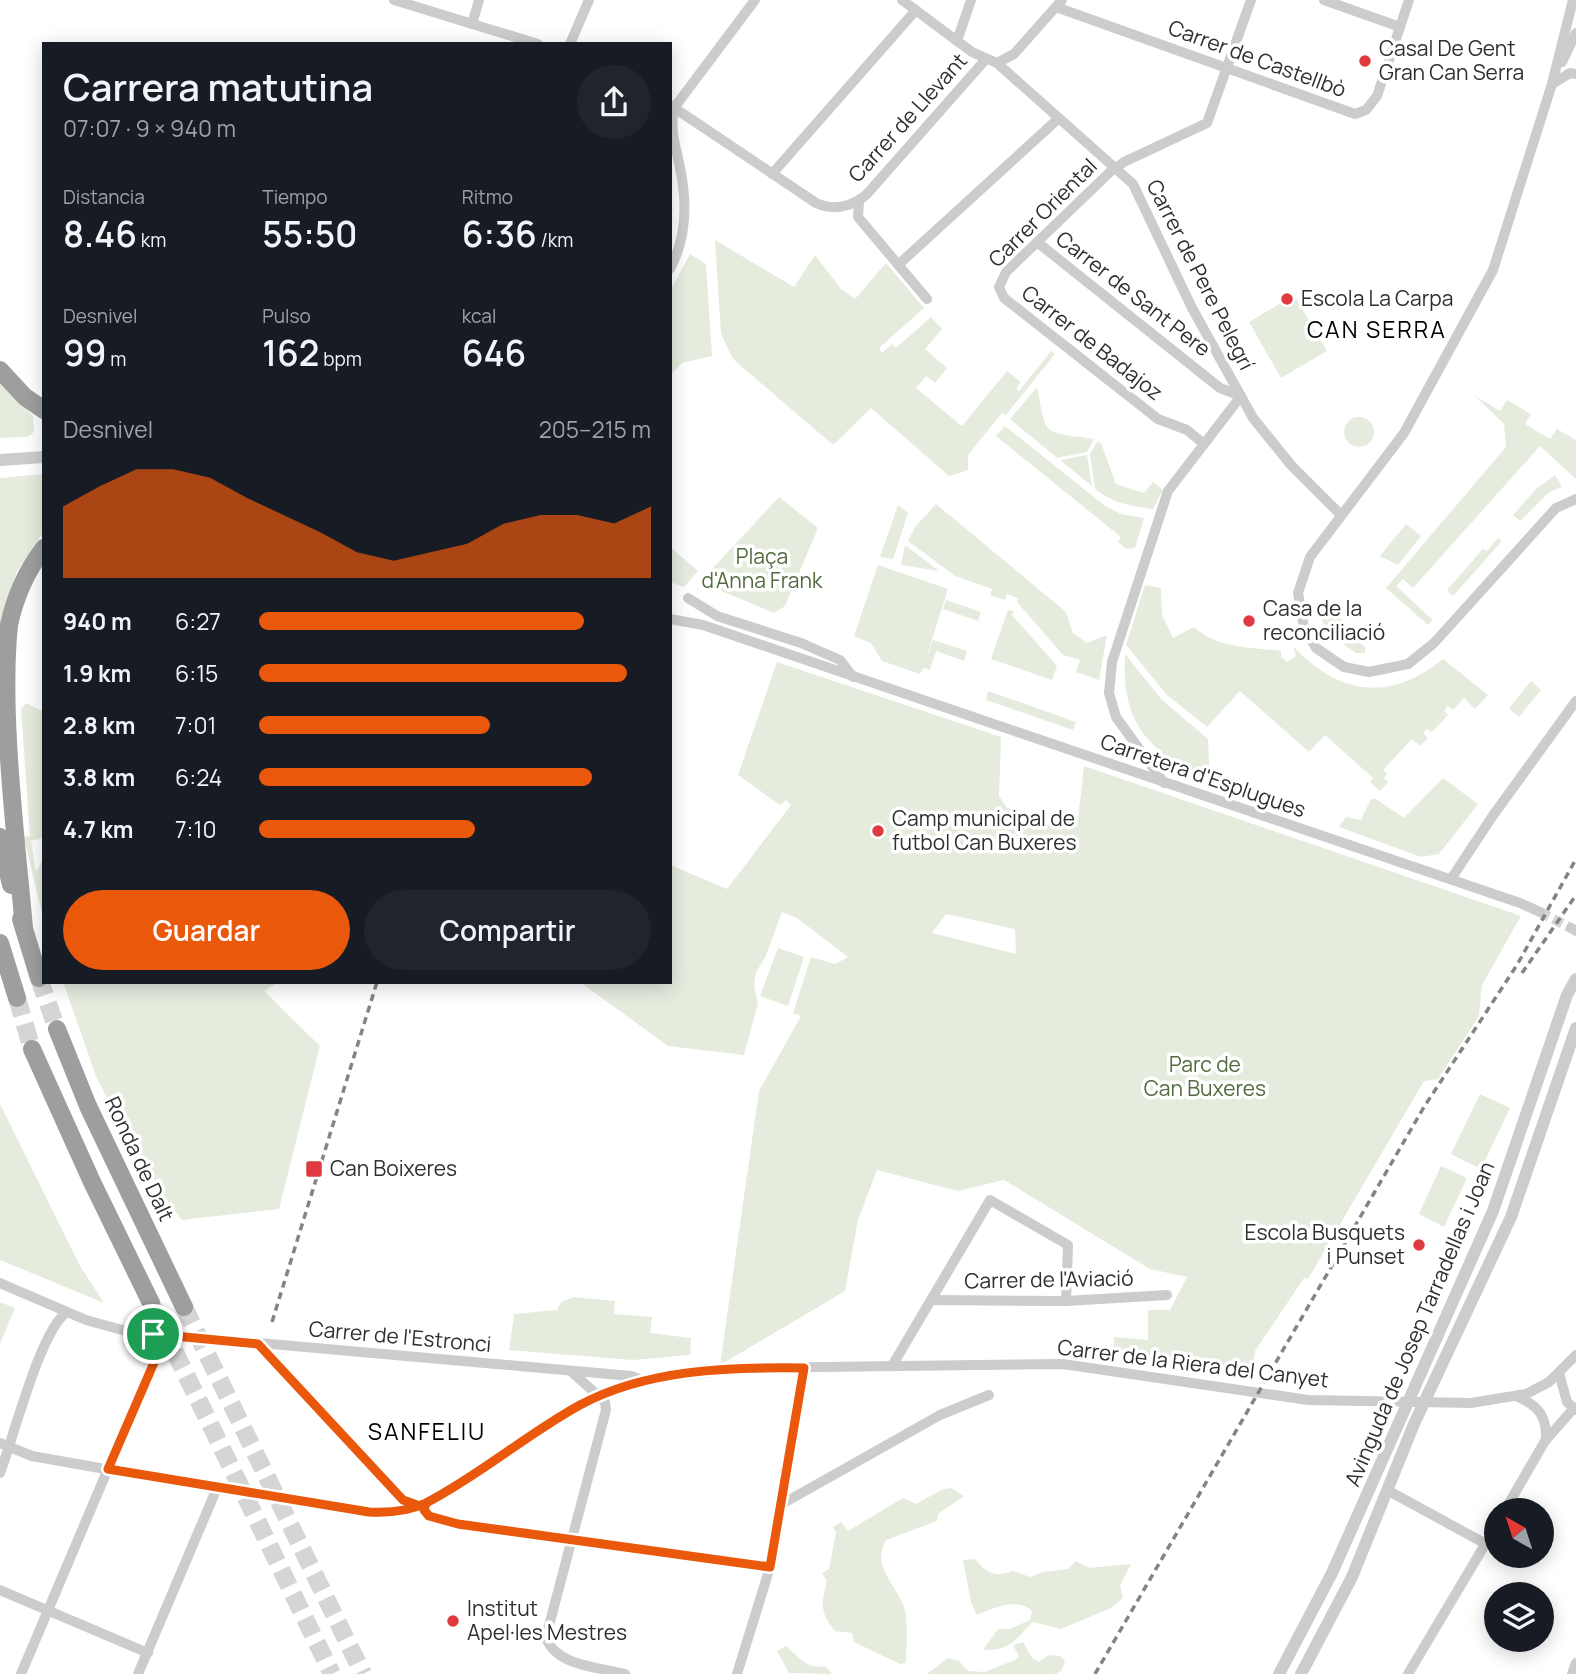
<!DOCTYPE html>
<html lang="es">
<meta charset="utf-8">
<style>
body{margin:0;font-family:Manrope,sans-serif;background:#20242c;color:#f1f3f6;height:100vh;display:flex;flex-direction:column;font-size:26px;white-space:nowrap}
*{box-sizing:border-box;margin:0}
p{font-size:23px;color:#9ea1a6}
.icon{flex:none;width:38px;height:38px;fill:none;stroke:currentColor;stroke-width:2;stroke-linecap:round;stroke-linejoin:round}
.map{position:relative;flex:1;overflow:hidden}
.details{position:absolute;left:42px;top:42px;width:630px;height:942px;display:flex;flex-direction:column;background:#171b24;border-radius:0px;box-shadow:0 4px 18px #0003}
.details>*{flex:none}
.needle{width:46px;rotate:321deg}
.tools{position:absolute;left:1484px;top:1498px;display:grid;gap:14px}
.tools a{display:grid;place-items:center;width:70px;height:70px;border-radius:50%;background:#171b24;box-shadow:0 4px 18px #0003;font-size:35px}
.pin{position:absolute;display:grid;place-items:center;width:60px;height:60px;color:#fff;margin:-30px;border:4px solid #fff;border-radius:50%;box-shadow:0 2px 7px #0007}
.round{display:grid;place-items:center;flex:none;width:74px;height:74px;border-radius:37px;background:#20242c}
.summary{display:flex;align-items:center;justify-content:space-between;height:119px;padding:0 21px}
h1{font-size:38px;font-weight:600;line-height:52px}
.stats{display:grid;grid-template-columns:repeat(3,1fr);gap:10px;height:119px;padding:7px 21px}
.stats div{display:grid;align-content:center}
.stats b{font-size:35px;font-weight:600}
.stats small{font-size:19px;font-weight:400}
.stats p{font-size:19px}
.chart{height:196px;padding:14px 21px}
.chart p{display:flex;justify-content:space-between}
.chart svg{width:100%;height:126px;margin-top:7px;fill:#ea580c;opacity:.7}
.cta{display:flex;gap:14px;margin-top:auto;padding:14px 21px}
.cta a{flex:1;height:80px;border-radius:42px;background:#ea580c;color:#fff;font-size:28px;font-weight:600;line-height:80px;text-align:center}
.cta a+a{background:#20242c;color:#f1f3f6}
ul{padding:0 21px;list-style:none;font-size:23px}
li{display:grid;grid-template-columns:112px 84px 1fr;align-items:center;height:52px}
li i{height:18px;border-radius:9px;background:#ea580c}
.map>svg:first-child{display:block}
</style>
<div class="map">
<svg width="1576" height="1674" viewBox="0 0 1576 1674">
<rect width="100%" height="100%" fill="#fff"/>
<g fill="#e5ecde" fill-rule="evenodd">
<polygon points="715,240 794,287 815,255 841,289 855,299 886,263 924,308 879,348 882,353 892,344 896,348 931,317 942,329 925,349 947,368 935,383 926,376 916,388 962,426 1007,371 1021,382 1016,389 1019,391 1051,351 1055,354 1006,415 1002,413 968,455 968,470 949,476 871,408 833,445 733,359 721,334"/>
<polygon points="690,254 706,264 712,356 682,363 670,375 670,291"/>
<polygon points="1294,295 1327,351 1281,378 1249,322"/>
<polygon points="0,380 33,416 34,432 27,437 0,438"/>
<path d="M1037 387C1047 439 1042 431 1094 439L1087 452 1057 458 1010 419Z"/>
<polygon points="1475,396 1500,411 1507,400 1531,414 1525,424 1550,439 1557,429 1576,440 1576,479 1540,446 1413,588 1403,579 1396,586 1433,620 1428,625 1386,588 1506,447 1504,424"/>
<circle cx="1359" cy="432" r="15"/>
<polygon points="1005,426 1105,506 1121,514 1144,518 1135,548 1126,549 1118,542 1121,537 996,436"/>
<path d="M1097 442 1101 443 1116 484 1144 493 1153 482 1163 490 1153 509C1130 506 1113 503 1095 489L1090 454Z"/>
<polygon points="1087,455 1092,486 1060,460"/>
<polygon points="44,474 44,531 17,571 5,607 0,638 0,478"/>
<polygon points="1555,475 1562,487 1548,493 1520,521 1513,515 1536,489"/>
<polygon points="779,497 818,528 785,606 774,613 700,582"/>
<polygon points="936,504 1066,612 1073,633 1087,643 1107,635 1099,680 1076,672 1080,660 1063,655 1017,602 1018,598 1007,594 1005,600 990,595 992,589 955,576 908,541 915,527"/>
<polygon points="898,505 908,513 893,559 880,557"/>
<polygon points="1406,524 1421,536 1398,565 1380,556"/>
<polygon points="1498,538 1502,541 1453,596 1447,590 1483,549 1487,551"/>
<polygon points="905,545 939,571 901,565"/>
<polygon points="670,547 698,571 684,587 670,582"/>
<polygon points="878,565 948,589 924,665 933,640 967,651 964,661 936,651 930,670 923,668 920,674 882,661 871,643 854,636"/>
<path d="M1145 585 1161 588 1162 615 1173 638 1194 627C1218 649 1251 647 1281 651V657L1287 662 1296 656 1293 646C1340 696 1390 702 1443 659L1488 695 1475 709 1464 698 1453 710 1448 706 1444 711 1448 715 1432 732 1427 729 1423 733 1428 738 1420 746 1412 739 1383 770 1387 774 1384 778 1388 782 1380 791 1370 782 1373 778 1325 735 1309 752 1240 691 1207 727 1167 695 1126 645Z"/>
<polygon points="946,600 981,612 978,621 943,609"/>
<polygon points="1328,608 1346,623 1329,634 1321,618"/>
<polygon points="1008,610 1014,611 1012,615 1057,666 1052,680 991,659"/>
<polygon points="1344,629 1365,647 1365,653 1356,653 1332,636"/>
<path d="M1125 654 1162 700 1208 739 1209 766 1197 779C1143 742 1122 721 1125 654Z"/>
<path d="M777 662 1001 737 999 796 1007 808 1027 811 1026 820 1077 827 1084 766 1521 916 1482 985 1479 1016 1438 1079 1424 1081 1308 1279 1304 1278 1255 1351 1253 1369 1242 1374 1114 1353V1337L1148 1340V1310H1170L1187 1277 1150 1269 1004 1180 958 1191 877 1170 858 1220 845 1291 720 1365 759 1091 801 1016 793 1013 811 957 835 964 848 957 797 918 782 912 765 958 756 972 754 987 758 1003 744 1055 668 1046 580 982H670V865L727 889 791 805 786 800 780 805 738 775ZM946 914 1015 929 1016 954 932 933Z"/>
<polygon points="1531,681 1541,690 1519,717 1509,708"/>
<polygon points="988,691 1076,722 1073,730 986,700"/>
<polygon points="26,703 44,712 44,838 31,841 36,872 44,857 44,922 24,837 30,836 21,709"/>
<polygon points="1443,778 1478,804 1439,854 1421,857 1339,827 1346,817 1361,820 1371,799 1376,799 1404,818"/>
<polygon points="778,948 804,957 788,1006 760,996"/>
<polygon points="63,982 278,982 264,991 320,1046 279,1209 182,1220 138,1162 96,1076"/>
<polygon points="1480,1094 1510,1108 1481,1169 1451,1154"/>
<polygon points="0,1104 80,1266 104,1303 0,1260"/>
<polygon points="1441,1166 1467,1178 1444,1227 1419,1214"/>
<polygon points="573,1297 615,1301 614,1314 652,1317 650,1333 691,1338 690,1355 633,1360 509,1350 514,1314 557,1310 561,1302"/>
<polygon points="0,1302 15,1308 0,1344"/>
<path d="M951 1488 964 1496 938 1514 937 1521 886 1540C871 1567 896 1583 904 1607 909 1622 906 1647 906 1663L900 1664 854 1642 852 1633 835 1631C820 1613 821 1603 827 1581L822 1573 829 1569 836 1532 833 1527 841 1522 848 1531 903 1498 916 1504 943 1489Z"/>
<path d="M975 1559C987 1574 995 1577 1013 1571L1030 1577 1043 1572 1068 1569 1076 1561 1089 1568 1131 1564 1120 1586 1123 1598 1111 1608 1061 1629 1033 1622C1016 1638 1012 1651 983 1650L998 1629H1010L1030 1620 1032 1611C1017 1597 993 1608 977 1615L971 1602 963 1560Z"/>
<polygon points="1023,1642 1032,1658 1039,1662 1048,1655 1061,1656 1065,1662 1061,1671 1055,1674 927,1674 948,1658 959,1661 968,1671 984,1672 1015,1660 1019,1656 1013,1645"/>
<path d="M786 1646C798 1656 807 1670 825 1666L832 1674 789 1673 777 1651Z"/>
</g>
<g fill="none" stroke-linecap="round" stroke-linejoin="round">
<polyline stroke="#d5d5d5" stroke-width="10" stroke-dasharray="10 5" stroke-linecap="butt" points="1540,912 1571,928"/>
<g stroke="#d5d5d5" stroke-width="18" stroke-dasharray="18 9" stroke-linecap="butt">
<polyline points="39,978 57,1029"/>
<polyline points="17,998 32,1049"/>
<polyline points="151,1303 332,1674"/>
<polyline points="184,1307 363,1674"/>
</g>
<g stroke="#ccc" stroke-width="10">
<polyline points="394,0 538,44"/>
<polyline points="902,0 972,52 997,63 1133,184 1192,308 1253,418 1291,465 1341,515"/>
<polyline points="1324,0 1400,27"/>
<polyline points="1573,0 1552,84 1493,270 1404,433 1310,557 1298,593 1304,628 1316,648 1344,667 1369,672 1408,664 1434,643 1556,508 1576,499"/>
<polyline points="1056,7 1355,114 1366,110 1377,96 1409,0"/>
<polyline points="472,24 479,0"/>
<polyline points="957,41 971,0"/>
<polyline points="570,44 589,0"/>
<polyline points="1562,62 1576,33"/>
<polyline points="997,63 1014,54 1062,0"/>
<polyline points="1552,84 1570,73 1576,74"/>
<path d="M670 105 816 203C833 211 853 207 867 194L986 59"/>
<polyline points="772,174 916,10"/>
<polyline points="859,202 858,217 927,299"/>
<polyline points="1037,242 1220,388 1241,396 1168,491 1112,662 1109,693 1116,717 1164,783"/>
<polyline points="898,265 1059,118"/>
<path d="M670 269C686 239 687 205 681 173 677 150 669 131 674 108L755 0"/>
<polyline points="1204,444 1187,430 1158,419 1004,298 999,287 1006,272 1110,172 1124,162 1207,123 1251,0"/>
<polyline points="688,598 717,616 801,643 840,660 853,677"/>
<polyline points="670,619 703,625 1520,903 1540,912"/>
<polyline points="1451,879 1494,814 1576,701"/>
<polyline points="1571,928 1576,931"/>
<polyline points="0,1283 86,1320 126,1331 631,1376 641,1380 750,1368 1063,1364 1308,1400 1471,1403 1526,1394 1549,1382 1576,1355"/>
<polyline points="931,1300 1066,1301 1167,1295"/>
<polyline points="258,1344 403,1500 417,1506"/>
<polyline points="892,1366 990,1200 1068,1245 1066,1301"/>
<path d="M573 1373 605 1402 606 1410 546 1637C555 1666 598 1667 625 1674"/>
<polyline points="1559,1373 1567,1402 1576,1410"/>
<path d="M1518 1397C1539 1406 1547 1417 1546 1440"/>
<polyline points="0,1443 32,1456 229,1491 386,1513 427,1503 580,1405 641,1380"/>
<path d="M0 1473C13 1440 40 1330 67 1312"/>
<polyline points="1387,1490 1486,1544"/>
<polyline points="427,1503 424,1510 429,1516 458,1524 770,1567"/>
<polyline points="782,1504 940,1415 989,1395"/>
<polyline points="1505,1510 1545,1441 1574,1408"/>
<polyline points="0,1590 148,1653"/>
<polyline points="21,1674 158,1351 159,1340 153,1334"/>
<polyline points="138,1674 217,1488"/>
<polyline points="737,1674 770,1567 804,1368"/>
<polyline points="1408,1674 1496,1526"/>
<polyline points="1572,1674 1576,1663"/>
</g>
<g stroke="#ccc" stroke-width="12">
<polyline points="0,460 44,457"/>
<polyline points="1279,1674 1332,1573 1493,1211 1567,995 1576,979"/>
<polyline points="1301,1674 1352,1577 1414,1424 1511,1217 1576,1028"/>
</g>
<g stroke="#9e9e9e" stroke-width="18">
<polyline points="0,370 25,397 44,410"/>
<polyline points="0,837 11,885"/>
<polyline points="21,919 39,978"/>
<path d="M24 928C16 838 0 712 9 625 15 597 27 570 44 548"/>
<polyline points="0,943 17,998"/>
<polyline points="57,1029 88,1106 184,1307"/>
<polyline points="32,1049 92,1182 151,1303"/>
</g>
<g stroke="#848484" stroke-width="3.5" stroke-dasharray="7 5" stroke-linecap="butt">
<polyline points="1522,973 1576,895"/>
<polyline points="272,1322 377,982"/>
<polyline points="1095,1674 1424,1107 1517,965 1576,859"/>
</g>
</g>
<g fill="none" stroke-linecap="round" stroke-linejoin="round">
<defs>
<path id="route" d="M153 1334 159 1340V1351L108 1469 369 1512C388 1513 409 1511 426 1503 480 1475 527 1434 580 1405 647 1369 729 1367 804 1368L770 1567 458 1524 429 1516 424 1510 426 1503 420 1506 403 1500 258 1344 153 1334"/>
</defs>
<use href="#route" stroke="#fff" stroke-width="14"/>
<use href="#route" stroke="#ea580c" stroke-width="9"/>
</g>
<g fill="#de3a40" stroke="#fff" stroke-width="2.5">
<circle cx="1365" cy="61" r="7"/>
<circle cx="1287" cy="299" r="7"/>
<circle cx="1249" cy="621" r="7"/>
<circle cx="878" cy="831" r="7"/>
<rect x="305" y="1160" width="18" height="18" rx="3.5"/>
<circle cx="1419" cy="1245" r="7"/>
<circle cx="453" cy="1621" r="7"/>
</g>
<g text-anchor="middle" stroke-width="7" stroke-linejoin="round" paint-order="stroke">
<g font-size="21" fill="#2f2f2f" stroke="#fff" text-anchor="start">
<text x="1379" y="56">Casal De Gent<tspan x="1379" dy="24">Gran Can Serra</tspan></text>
<text x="1301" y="306">Escola La Carpa</text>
<text x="1263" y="616">Casa de la<tspan x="1263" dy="24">reconciliació</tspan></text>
<text x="892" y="826">Camp municipal de<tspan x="892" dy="24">futbol Can Buxeres</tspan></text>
<text x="330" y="1176">Can Boixeres</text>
<text x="1405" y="1240" text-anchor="end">Escola Busquets<tspan x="1405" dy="24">i Punset</tspan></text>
<text x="467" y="1616">Institut<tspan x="467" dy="24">Apel·les Mestres</tspan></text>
</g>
<g font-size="21" fill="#2f2f2f" stroke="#fff">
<text transform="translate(1257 59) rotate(20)" y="7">Carrer de Castellbò</text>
<text transform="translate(908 118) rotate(-48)" y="7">Carrer de Llevant</text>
<text transform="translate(1043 213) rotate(-45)" y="7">Carrer Oriental</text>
<text transform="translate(1200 275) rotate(63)" y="7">Carrer de Pere Pelegrí</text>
<text transform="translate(1133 294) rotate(38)" y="7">Carrer de Sant Pere</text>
<text transform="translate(1092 343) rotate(38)" y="7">Carrer de Badajoz</text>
<text transform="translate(1203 776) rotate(19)" y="7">Carretera d'Esplugues</text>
<text transform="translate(139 1159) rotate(65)" y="7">Ronda de Dalt</text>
<text transform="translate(1049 1280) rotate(-1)" y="7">Carrer de l'Aviació</text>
<text transform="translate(1420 1324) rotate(-67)" y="7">Avinguda de Josep Tarradellas i Joan</text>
<text transform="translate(400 1337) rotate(5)" y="7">Carrer de l'Estronci</text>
<text transform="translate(1193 1364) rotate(7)" y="7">Carrer de la Riera del Canyet</text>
</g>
<g font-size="21" fill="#516a3e" stroke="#fff">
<text x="762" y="564">Plaça<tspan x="762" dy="24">d'Anna Frank</tspan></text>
<text x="1205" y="1072">Parc de<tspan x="1205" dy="24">Can Buxeres</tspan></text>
</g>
<g font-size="23" letter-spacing="2" fill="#000" stroke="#fff">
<text x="1377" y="338">CAN SERRA</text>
<text x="427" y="1440">SANFELIU</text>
</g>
</g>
</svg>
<div class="tools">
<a><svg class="needle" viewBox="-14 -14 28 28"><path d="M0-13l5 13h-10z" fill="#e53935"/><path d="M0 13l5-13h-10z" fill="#9ea1a6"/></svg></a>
<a><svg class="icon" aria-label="layers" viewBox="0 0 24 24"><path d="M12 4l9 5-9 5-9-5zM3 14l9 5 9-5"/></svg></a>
</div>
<div class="pin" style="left:153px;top:1334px;background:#1e9e55"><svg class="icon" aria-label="arrive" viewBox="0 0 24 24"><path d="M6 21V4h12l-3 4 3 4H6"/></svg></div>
<section class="details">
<div class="summary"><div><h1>Carrera matutina</h1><p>07:07 · 9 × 940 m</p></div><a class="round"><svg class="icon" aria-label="share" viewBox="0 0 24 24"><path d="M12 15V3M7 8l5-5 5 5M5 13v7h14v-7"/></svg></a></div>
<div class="stats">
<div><p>Distancia</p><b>8.46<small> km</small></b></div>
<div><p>Tiempo</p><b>55:50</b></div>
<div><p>Ritmo</p><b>6:36<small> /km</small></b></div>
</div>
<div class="stats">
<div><p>Desnivel</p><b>99<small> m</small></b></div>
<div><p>Pulso</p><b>162<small> bpm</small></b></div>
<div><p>kcal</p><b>646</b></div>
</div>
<div class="chart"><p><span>Desnivel</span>205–215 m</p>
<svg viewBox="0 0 160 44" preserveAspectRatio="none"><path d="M0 44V19L10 12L20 6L30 6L40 9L50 16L60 22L70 28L80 35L90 38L100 35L110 32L120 25L130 22L140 22L150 25L160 19V44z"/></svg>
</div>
<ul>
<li><b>940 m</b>6:27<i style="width:83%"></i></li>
<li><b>1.9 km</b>6:15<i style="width:94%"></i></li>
<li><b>2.8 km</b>7:01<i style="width:59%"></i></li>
<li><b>3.8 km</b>6:24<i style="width:85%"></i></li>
<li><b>4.7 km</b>7:10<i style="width:55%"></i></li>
</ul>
<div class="cta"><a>Guardar</a><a>Compartir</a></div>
</section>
</div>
